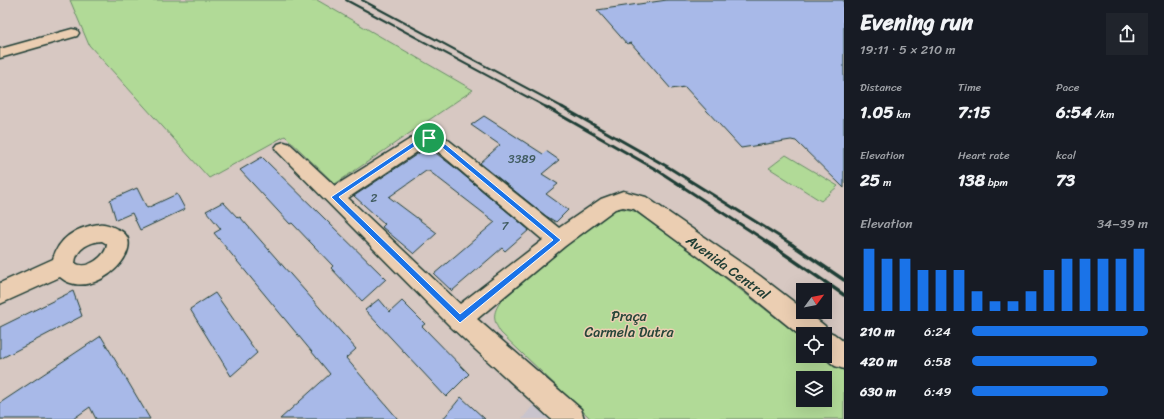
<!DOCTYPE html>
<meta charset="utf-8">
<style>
body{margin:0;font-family:Sriracha,sans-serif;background:#20242c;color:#f1f3f6;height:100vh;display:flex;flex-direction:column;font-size:15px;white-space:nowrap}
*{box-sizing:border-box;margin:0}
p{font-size:13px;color:#9ea1a6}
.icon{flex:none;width:22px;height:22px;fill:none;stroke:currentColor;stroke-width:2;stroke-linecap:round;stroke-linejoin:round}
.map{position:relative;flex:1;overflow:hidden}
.sheet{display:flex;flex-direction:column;background:#171b24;width:320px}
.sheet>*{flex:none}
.needle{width:26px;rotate:58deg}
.controls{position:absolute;left:796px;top:283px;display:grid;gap:8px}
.controls a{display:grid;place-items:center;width:36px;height:36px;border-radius:0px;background:#171b24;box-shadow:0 4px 16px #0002;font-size:20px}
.pin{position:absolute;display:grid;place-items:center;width:34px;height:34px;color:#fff;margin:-17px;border:2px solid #fff;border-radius:50%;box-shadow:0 1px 4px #0007}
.round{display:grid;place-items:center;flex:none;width:42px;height:42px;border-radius:0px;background:#20242c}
.summary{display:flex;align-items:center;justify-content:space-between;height:68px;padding:0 16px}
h1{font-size:22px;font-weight:700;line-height:30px}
.figures{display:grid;grid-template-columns:repeat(3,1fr);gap:6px;height:68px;padding:4px 16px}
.figures div{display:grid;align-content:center}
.figures b{font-size:17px;font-weight:700}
.figures small{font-size:11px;font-weight:400}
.figures p{font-size:11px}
.chart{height:112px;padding:8px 16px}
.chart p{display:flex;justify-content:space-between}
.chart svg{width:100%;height:72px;margin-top:4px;stroke:#1a73e8;stroke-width:6}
ul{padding:0 16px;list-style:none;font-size:13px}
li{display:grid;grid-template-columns:64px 48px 1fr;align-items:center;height:30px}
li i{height:10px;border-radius:5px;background:#1a73e8}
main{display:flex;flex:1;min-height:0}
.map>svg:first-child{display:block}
</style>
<main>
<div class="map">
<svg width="844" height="419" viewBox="0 0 844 419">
<rect width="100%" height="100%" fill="#d7c8c2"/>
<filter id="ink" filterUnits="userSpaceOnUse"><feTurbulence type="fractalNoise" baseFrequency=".025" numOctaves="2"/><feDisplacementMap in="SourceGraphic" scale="8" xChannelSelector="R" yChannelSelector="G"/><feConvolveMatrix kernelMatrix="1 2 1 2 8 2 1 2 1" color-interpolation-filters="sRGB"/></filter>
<g filter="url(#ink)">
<polygon fill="#c9c4cd" points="534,404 551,419 522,419"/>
<g fill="#b1da97" stroke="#688c66" fill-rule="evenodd">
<polygon points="70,0 317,0 473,90 335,184 285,136 209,178 89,45"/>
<polygon points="786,155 838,186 821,201 769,168"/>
<path d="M618 208 630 210 636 212 701 259 803 339V356H825L844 371V419H591L501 333C493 321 492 313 501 301L609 210ZM803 378H825V400H803Z"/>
</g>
<g fill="#a8b9e8" stroke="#1f3d34">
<polygon points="667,0 844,0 844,188 796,141 791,140 741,148 685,87 671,89 631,43 627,44 597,10"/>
<polygon points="484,116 543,154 546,151 559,160 542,174 558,184 546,194 568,210 556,222 546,216 480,163 500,145 471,125"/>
<polygon points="428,147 454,167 529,230 505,251 502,248 452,291 434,274 495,222 429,171 426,171 389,197 437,233 414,254 382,227 385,224 354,196"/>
<polygon points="262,157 386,279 362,301 331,268 333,266 292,223 290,224 240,170"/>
<polygon points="137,188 147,208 177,194 185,209 140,230 132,213 116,220 110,200"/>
<polygon points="223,202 238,218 240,217 356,349 346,358 398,419 280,419 330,374 214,233 221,229 206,211"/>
<polygon points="73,291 82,316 0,359 0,327"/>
<polygon points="215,293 257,353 231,376 190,309"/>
<polygon points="379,299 390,312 402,301 425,324 422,326 469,374 446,397 365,310"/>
<polygon points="101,336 150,419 96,419 90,407 73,419 0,419 0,403"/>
<polygon points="461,397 485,419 443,419"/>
</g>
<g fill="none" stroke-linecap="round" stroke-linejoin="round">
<defs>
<g id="minor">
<polygon points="72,29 77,30 79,33 77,36 0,58 0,49"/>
<path d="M429 132 442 135 559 228 601 199 623 191 646 197 760 276 803 309V312H807L825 326 827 331 834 334 844 342V369L835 366 823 356H825V334H803V338L744 290 634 209 623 207 615 209 565 246 477 319 581 409 584 419H551L451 327 278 152 275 148 278 144 284 142 290 144 335 186 415 136ZM429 144 543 240 460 304 348 198Z"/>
<path d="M99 224C105 223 111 226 117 229 154 243 94 306 60 277L0 304V283L53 259C59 237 78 227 99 224ZM102 241 107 244C107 256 86 271 75 263 76 249 89 242 102 241Z"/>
</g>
</defs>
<use href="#minor" stroke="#1f3d34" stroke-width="3"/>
<use href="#minor" fill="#ebceb2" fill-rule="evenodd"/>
<g stroke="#1f3d34" stroke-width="2">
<polyline points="346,0 548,108"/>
<polyline points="362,0 564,108"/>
</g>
<g stroke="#1f3d34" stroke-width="3">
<polyline points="546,107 657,170 772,245"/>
<polyline points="562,107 668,167 793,245"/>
</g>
<g stroke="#1f3d34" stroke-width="3.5">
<polyline points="770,244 844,295"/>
<polyline points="791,244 844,280"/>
</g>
</g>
</g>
<path fill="#1a73e8" stroke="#fff" fill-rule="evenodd" d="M429 136 438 138 561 240 460 323 331 197 418 139ZM429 140 434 141 553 240 460 314 339 197 423 141Z"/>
<g text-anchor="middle" stroke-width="3" stroke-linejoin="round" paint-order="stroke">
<g font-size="12" fill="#415c61">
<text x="522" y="163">3389</text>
<text x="374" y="202">2</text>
<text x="505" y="230">7</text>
</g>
<g font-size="14" fill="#1f3d34" stroke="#ebceb2">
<text transform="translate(728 267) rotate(36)" y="5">Avenida Central</text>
</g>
<g font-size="14" fill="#264539" stroke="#ebceb2">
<text x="629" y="321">Praça<tspan x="629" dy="16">Carmela Dutra</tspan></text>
</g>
</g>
</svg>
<div class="controls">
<a><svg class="needle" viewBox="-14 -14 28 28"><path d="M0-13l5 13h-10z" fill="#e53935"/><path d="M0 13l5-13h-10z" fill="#9ea1a6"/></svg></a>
<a><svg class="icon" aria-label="locate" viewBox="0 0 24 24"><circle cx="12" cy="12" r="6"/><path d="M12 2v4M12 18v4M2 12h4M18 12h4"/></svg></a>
<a><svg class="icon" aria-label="layers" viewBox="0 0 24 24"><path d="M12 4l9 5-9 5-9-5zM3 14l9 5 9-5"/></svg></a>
</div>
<div class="pin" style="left:429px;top:138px;background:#1e9e55"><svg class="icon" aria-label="arrive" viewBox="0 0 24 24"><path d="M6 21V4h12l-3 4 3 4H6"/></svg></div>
</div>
<section class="sheet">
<div class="summary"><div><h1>Evening run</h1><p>19:11 · 5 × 210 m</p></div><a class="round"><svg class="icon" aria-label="share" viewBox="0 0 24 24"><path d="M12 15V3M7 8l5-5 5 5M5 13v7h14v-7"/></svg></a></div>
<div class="figures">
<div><p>Distance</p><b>1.05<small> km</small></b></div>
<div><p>Time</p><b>7:15</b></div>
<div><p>Pace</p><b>6:54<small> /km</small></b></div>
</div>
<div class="figures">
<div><p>Elevation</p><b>25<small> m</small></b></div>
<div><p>Heart rate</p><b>138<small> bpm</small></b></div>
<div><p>kcal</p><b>73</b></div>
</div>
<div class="chart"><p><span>Elevation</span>34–39 m</p>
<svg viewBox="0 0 160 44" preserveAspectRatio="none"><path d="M5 44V6M15 44V12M25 44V12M35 44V19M45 44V19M55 44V19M65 44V32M75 44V38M85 44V38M95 44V32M105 44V19M115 44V12M125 44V12M135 44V12M145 44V12M155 44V6"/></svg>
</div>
<ul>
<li><b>210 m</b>6:24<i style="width:100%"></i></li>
<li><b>420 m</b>6:58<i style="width:71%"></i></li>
<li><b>630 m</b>6:49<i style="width:77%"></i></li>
</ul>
</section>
</main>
